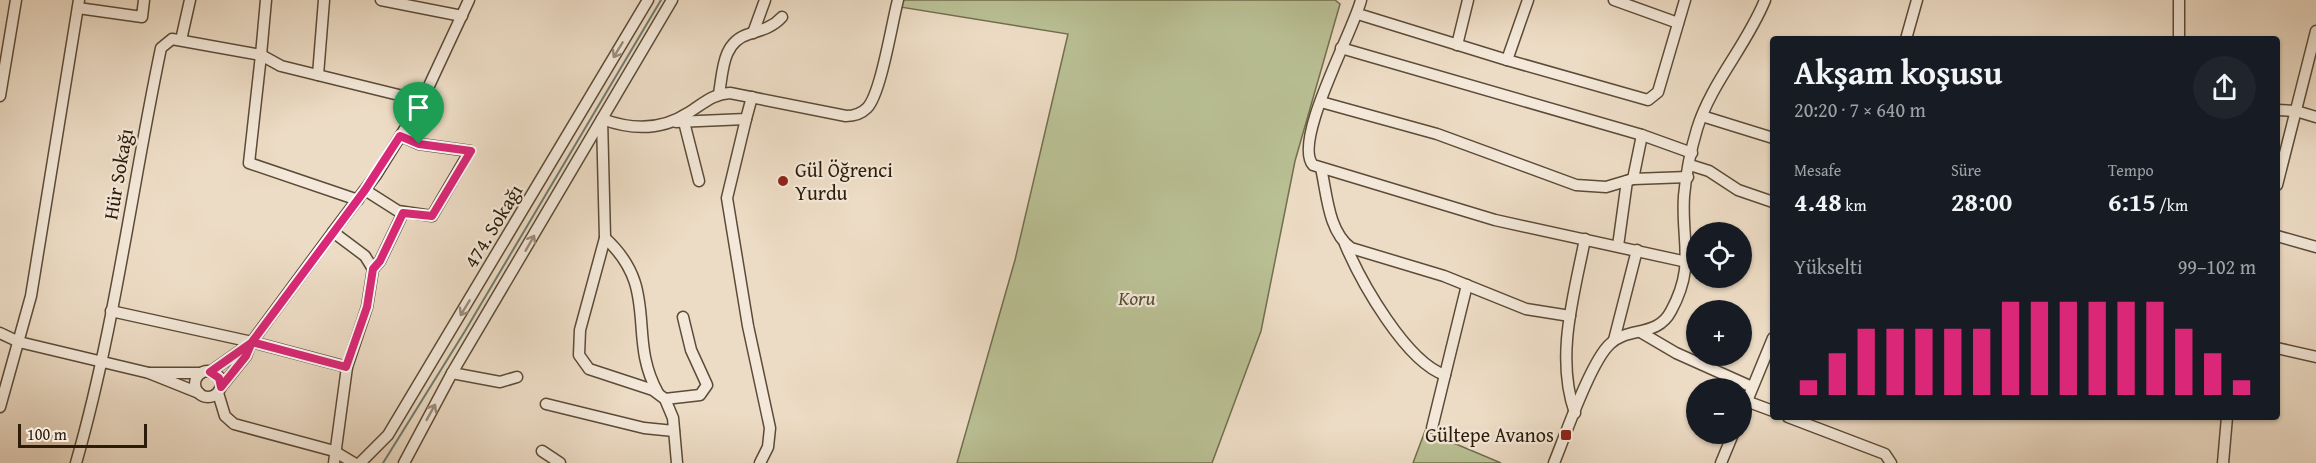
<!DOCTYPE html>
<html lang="tr">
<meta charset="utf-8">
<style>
body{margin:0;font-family:"Gentium Book Plus",serif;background:#20242c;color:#f1f3f6;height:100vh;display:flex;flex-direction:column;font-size:22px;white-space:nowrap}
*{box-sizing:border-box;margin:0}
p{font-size:20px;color:#9ea1a6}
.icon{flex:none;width:33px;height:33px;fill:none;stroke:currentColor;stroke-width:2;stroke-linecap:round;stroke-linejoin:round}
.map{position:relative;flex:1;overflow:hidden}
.sheet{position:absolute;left:1770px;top:36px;width:510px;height:384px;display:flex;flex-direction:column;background:#171b24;border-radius:6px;box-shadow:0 2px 4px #0004}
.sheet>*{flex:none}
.controls{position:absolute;left:1686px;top:222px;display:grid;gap:12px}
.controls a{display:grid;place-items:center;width:66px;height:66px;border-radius:50%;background:#171b24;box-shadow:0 2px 4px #0004;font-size:30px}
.scale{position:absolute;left:18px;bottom:15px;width:129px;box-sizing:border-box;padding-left:6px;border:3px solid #2b1b08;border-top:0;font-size:16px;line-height:21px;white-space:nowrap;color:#2b1b08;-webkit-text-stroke:4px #f3e8d9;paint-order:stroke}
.pin{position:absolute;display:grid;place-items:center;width:51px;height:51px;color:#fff;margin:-62px -26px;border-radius:50% 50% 50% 0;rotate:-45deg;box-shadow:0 0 6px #0007}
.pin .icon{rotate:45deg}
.round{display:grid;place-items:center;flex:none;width:63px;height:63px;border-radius:32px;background:#20242c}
.summary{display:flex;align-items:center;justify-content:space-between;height:102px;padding:0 24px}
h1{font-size:33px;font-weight:700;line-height:45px}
.figures{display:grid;grid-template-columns:repeat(3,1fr);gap:9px;height:102px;padding:6px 24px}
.figures div{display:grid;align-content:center}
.figures b{font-size:26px;font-weight:700}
.figures small{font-size:16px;font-weight:400}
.figures p{font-size:16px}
.chart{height:168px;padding:12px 24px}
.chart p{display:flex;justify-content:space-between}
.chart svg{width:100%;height:108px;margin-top:6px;stroke:#db2777;stroke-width:6}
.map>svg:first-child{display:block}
</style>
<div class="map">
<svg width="2316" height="463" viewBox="0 0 2316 463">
<rect width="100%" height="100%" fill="#eddcc5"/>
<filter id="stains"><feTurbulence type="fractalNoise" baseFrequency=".00333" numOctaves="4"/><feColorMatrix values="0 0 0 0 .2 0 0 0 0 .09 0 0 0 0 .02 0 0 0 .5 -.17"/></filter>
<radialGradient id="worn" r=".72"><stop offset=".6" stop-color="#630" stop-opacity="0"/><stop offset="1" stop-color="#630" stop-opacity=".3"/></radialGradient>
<g fill="#b9c094" stroke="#726e4e" stroke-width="1.5">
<polygon points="901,0 1335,0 1340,4 1295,161 1261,331 1212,463 957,463 1015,260 1068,34 900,7"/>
<polygon points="1425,431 1501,463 1413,463"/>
</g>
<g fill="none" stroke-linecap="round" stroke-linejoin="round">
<polyline stroke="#6d7b72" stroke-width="2" points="383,463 465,331 661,0"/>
<defs>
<g id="minor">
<polyline points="381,0 462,16"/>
<path d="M1361 0C1354 30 1292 141 1313 165L1495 220 1687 262"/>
<polyline points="1614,0 1678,23"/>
<polyline points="2179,0 2179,39"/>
<polyline points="78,8 142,17 144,0"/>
<polyline points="1358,14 1507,60 1648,100 1658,92 1685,0"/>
<polyline points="753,33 765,0"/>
<polyline points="1906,39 1917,0"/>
<polyline points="181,40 190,0"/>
<polyline points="1457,45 1468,0"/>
<polyline points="1341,48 1642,135 1692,153"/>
<polyline points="1507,60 1528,0"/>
<polyline points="318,75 324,0"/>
<path d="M719 94C723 71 722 42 749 34 762 30 773 27 782 17"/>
<polyline points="0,96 16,0"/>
<polyline points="1321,102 1437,134 1576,185 1606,187 1633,179 1688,177"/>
<polyline points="2277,110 2296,111 2316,117"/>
<polyline points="1702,116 1773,138"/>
<polyline points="746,119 727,198 748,326 770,428 768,447 760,463"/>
<polyline points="676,122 746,119 752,97"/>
<polyline points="684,122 699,181"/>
<polyline points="1690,165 1709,171 1738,190 1773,202"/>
<path d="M1321 168C1327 194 1328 231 1351 248L1444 276 1526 309 1570 316"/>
<polyline points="1633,179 1642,135"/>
<polyline points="2277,185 2316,31"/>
<polyline points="365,190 398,211 432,216 470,151 419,144 401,136"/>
<polyline points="358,200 249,163 261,55 281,66 411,98 421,103"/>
<polyline points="2277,236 2316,247"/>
<path d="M605 238C661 289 626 336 658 393"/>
<path d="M1345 244C1361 282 1406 362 1445 375"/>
<polyline points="1618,246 1627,181"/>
<polyline points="373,269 380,261 403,213"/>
<polyline points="111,311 252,342 347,367"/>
<polyline points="0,333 19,342 149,373 199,393"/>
<polyline points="1642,333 1676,353 1752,387"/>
<polyline points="1614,340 1637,250"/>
<polyline points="2277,348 2316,357"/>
<circle cx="208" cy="384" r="13"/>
<polyline points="210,372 251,343"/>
<polyline points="149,373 201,373"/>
<polyline points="452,373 500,382 517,377"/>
<polyline points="221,387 246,356 251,343 333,232"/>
<polyline points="218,393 225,416 234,424 334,451 354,463"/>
<polyline points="665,399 700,395 707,385 691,350 683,317"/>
<polyline points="1746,401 1773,411"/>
<polyline points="546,404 644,428 674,431"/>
<polyline points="0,407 31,296 79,0"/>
<path d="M1575 413C1555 357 1574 295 1585 239"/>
<polyline points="1742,413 1773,338"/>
<polyline points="1788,417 1885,454 1891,463"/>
<polyline points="1432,428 1467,285"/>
<polyline points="542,451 560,463"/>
<path d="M76 463C115 327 132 186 161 48L172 39 261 55 266 0"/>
<polyline points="334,463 347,367 367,307 373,269 365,256 333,232 376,175 421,103 469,0"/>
<polyline points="360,463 388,435 648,0"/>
<polyline points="404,463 452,373 672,0"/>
<path d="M677 463 673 418 665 399 653 390 589 369 579 355 580 330 605 238 602 119C632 130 661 131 688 113 703 104 712 94 730 93L846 116C854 116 861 114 867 108 881 94 892 22 898 0"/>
<path d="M1554 463C1565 436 1591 361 1610 344 1628 326 1657 338 1671 311 1696 265 1681 242 1684 196 1686 174 1691 149 1697 129 1711 83 1747 45 1765 0"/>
<polyline points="1721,463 1733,434"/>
<polyline points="2223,463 2227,417"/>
</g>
</defs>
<use href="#minor" stroke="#5c4b37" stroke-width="13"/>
<use href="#minor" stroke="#f3e8d9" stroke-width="10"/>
</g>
<defs><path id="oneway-shaft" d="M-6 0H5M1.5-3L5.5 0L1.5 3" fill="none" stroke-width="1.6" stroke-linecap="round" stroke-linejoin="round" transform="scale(1.5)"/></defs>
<g stroke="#998c7b">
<use href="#oneway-shaft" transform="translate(618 50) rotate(121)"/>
<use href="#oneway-shaft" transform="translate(530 243) rotate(-60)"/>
<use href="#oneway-shaft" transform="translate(465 308) rotate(121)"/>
<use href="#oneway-shaft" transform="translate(431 412) rotate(-61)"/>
</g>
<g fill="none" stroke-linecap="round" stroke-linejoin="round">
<defs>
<polyline id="route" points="419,144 400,136 365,190 252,342 251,343 210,372 219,378 221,387 246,356 252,342 346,367 367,307 373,269 380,261 403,213 432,216 471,151 419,144"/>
</defs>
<use href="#route" stroke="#fff" stroke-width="12"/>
<use href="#route" stroke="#db2777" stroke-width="8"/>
</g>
<g fill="#8f2418" stroke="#f3e8d9" stroke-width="2">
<circle cx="783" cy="181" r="6"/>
<rect x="1560" y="429" width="12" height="12" rx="3"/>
</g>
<g text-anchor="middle" stroke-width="4.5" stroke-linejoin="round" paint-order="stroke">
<g font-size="20" fill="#2b1b08" stroke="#f3e8d9" text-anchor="start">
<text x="795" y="177">Gül Öğrenci<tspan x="795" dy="23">Yurdu</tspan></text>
<text x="1554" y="442" text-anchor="end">Gültepe Avanos</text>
</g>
<g font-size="20" fill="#2b1b08" stroke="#f3e8d9">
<text transform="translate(118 174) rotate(-80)" y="7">Hür Sokağı</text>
<text transform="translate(493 226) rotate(-59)" y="7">474. Sokağı</text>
</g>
<g font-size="20" font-style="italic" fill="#564d32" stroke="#f3e8d9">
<text x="1137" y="305">Koru</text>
</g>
</g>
<rect width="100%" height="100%" filter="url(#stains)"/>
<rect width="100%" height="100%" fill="url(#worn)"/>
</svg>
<div class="controls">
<a><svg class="icon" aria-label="locate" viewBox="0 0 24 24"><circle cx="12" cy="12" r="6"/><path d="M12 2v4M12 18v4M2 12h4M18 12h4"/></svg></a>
<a>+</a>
<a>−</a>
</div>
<div class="scale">100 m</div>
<div class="pin" style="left:419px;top:144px;background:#1e9e55"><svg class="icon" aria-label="arrive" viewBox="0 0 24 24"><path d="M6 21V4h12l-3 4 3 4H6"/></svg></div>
<section class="sheet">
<div class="summary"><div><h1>Akşam koşusu</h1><p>20:20 · 7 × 640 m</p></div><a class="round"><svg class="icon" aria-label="share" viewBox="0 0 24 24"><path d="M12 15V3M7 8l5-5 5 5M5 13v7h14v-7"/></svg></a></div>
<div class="figures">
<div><p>Mesafe</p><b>4.48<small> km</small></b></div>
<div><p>Süre</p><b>28:00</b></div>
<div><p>Tempo</p><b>6:15<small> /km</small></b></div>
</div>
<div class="chart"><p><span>Yükselti</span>99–102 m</p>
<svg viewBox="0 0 160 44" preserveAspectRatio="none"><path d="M5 44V38M15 44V27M25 44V17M35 44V17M45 44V17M55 44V17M65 44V17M75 44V6M85 44V6M95 44V6M105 44V6M115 44V6M125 44V6M135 44V17M145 44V27M155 44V38"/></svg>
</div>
</section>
</div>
